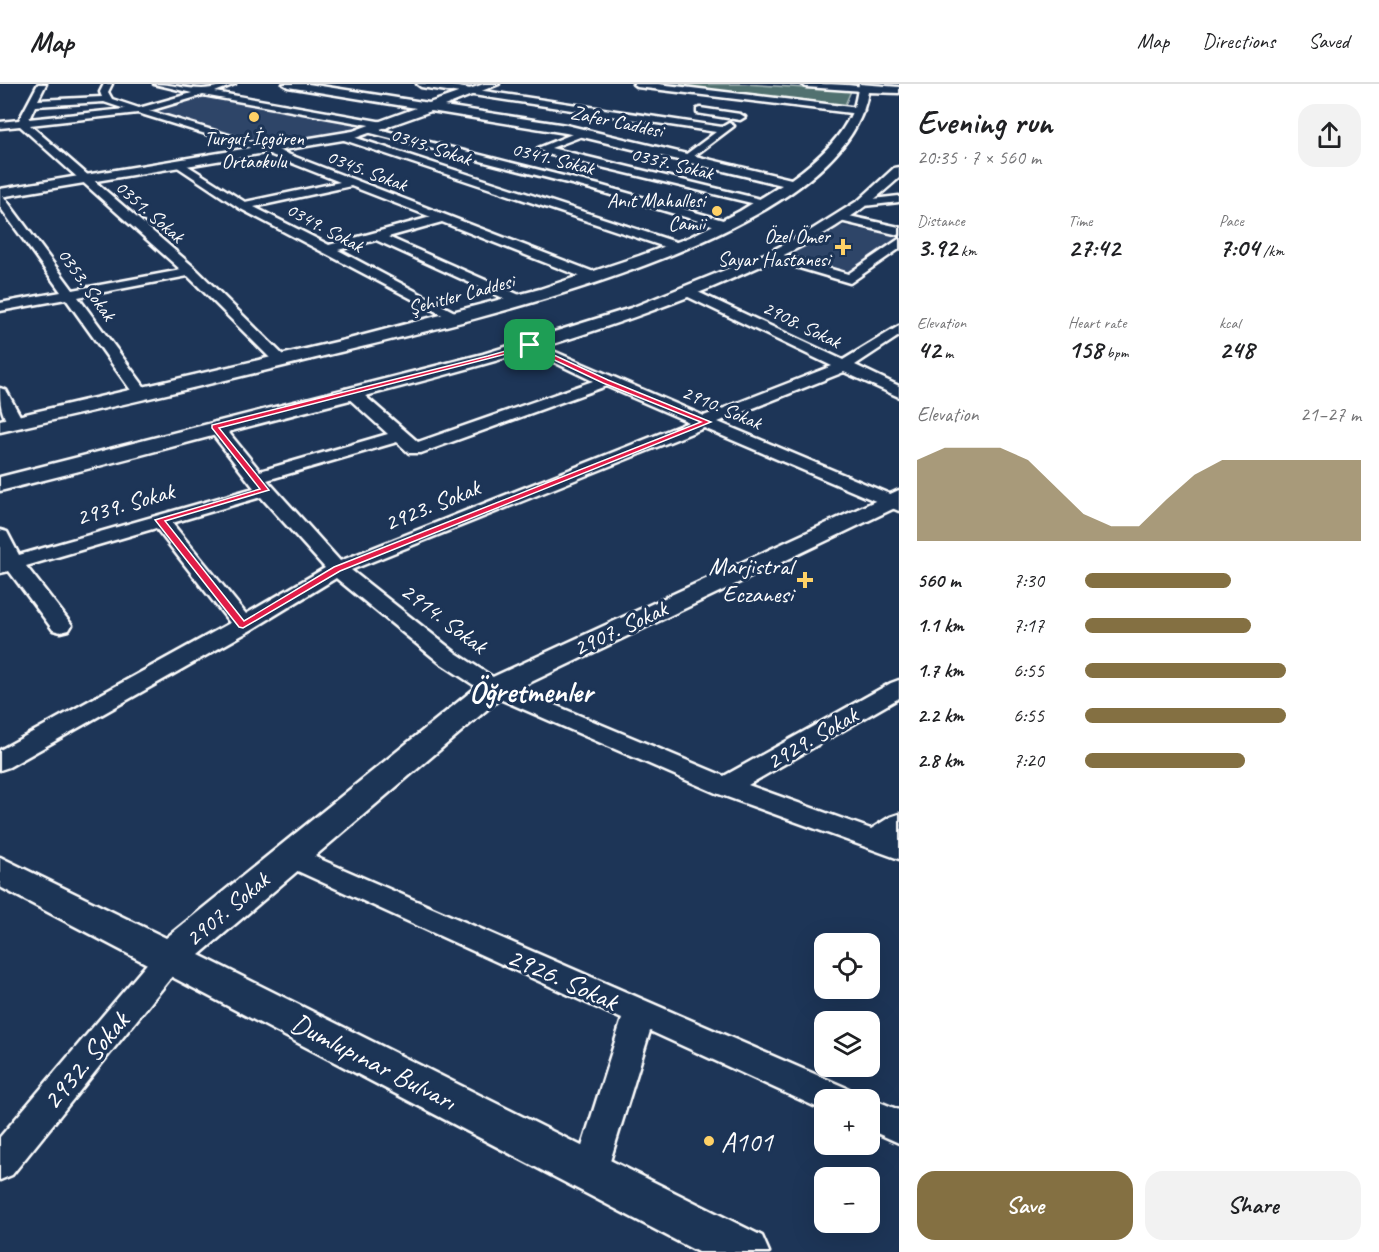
<!DOCTYPE html>
<meta charset="utf-8">
<style>
body{margin:0;font-family:Caveat,sans-serif;background:#f2f2f2;color:#202124;height:100vh;display:flex;flex-direction:column;font-size:22px;white-space:nowrap}
*{box-sizing:border-box;margin:0}
p{font-size:20px;color:#757577}
.icon{flex:none;width:33px;height:33px;fill:none;stroke:currentColor;stroke-width:2;stroke-linecap:round;stroke-linejoin:round}
.map{position:relative;flex:1;overflow:hidden}
.drawer{display:flex;flex-direction:column;background:#fff;width:480px}
.drawer>*{flex:none}
.fabs{position:absolute;left:814px;top:849px;display:grid;gap:12px}
.fabs a{display:grid;place-items:center;width:66px;height:66px;border-radius:12px;background:#fff;box-shadow:0 6px 24px #0002;font-size:30px}
.pin{position:absolute;display:grid;place-items:center;width:51px;height:51px;color:#fff;margin:-26px;border-radius:12px;box-shadow:0 3px 9px #0006}
.round{display:grid;place-items:center;flex:none;width:63px;height:63px;border-radius:18px;background:#f2f2f2}
.headline{display:flex;align-items:center;justify-content:space-between;height:102px;padding:0 18px}
h1{font-size:33px;font-weight:600;line-height:45px}
.metrics{display:grid;grid-template-columns:repeat(3,1fr);gap:9px;height:102px;padding:6px 18px}
.metrics div{display:grid;align-content:center}
.metrics b{font-size:26px;font-weight:600}
.metrics small{font-size:16px;font-weight:400}
.metrics p{font-size:16px}
.chart{height:168px;padding:12px 18px}
.chart p{display:flex;justify-content:space-between}
.chart svg{width:100%;height:108px;margin-top:6px;fill:#847042;opacity:.7}
.primary-button{display:flex;gap:12px;margin-top:auto;padding:12px 18px}
.primary-button a{flex:1;height:69px;border-radius:18px;background:#847042;color:#fff;font-size:24px;font-weight:600;line-height:69px;text-align:center}
.primary-button a+a{background:#f2f2f2;color:#202124}
ul{padding:0 18px;list-style:none;font-size:20px}
li{display:grid;grid-template-columns:96px 72px 1fr;align-items:center;height:45px}
li i{height:15px;border-radius:8px;background:#847042}
header{display:flex;align-items:center;gap:36px;box-sizing:border-box;height:84px;padding:0 30px;background:#fff;border-bottom:2px solid #e0e0e0}
header strong{font-size:28px}
nav{display:flex;gap:33px;margin-inline-start:auto;font-size:21px}
main{display:flex;flex:1;min-height:0}
.map>svg:first-child{display:block}
</style>
<header>
<strong>Map</strong>
<nav><a>Map</a><a>Directions</a><a>Saved</a></nav>
</header>
<main>
<div class="map">
<svg width="899" height="1168" viewBox="0 0 899 1168">
<rect width="100%" height="100%" fill="#1d3557"/>
<filter id="ink" filterUnits="userSpaceOnUse"><feTurbulence type="fractalNoise" baseFrequency=".0167" numOctaves="2"/><feDisplacementMap in="SourceGraphic" scale="12" xChannelSelector="R" yChannelSelector="G"/><feConvolveMatrix kernelMatrix="1 2 1 2 8 2 1 2 1" color-interpolation-filters="sRGB"/></filter>
<g filter="url(#ink)">
<g fill="#2e4468">
<polygon points="207,10 367,39 351,48 265,62 155,27"/>
<polygon points="839,141 899,153 848,191 783,172"/>
</g>
<polygon fill="#517170" stroke="#a8b8b8" stroke-width="1.5" points="660,0 745,0 851,7 844,23"/>
<g fill="none" stroke-linecap="round" stroke-linejoin="round">
<defs>
<g id="minor">
<path d="M38 0H46L38 16 102 13 100 8 104 0H112L108 8 112 15 139 24 192 9 154 0C170 0 186 5 202 5 213 5 224 0 235 0L215 8 389 39 391 41 386 44 203 11 149 27 272 64 599 190 601 193 599 196H589L442 138 388 153 524 213 526 216 524 219H514L376 156 338 166 464 233 462 236H452L239 124 173 80 182 78 245 118 340 98 264 68 138 29 30 41 196 185 289 277 286 280H276L188 192 78 213 149 309 147 312H135L66 215 0 227V219L61 208 0 123V112L4 113 73 206 181 186 20 42 0 44V38L19 36ZM104 18 125 25 29 35 35 22ZM351 102 431 133 329 161 254 123Z"/>
<polygon points="417,0 438,0 722,43 729,39 734,42 689,76 685,75 685,71 716,48 421,3"/>
<polygon points="633,0 658,0 859,24 864,27 859,30 637,3"/>
<path d="M802 0C818 0 854 0 867 4L863 7 806 3Z"/>
<polygon points="700,24 740,30 745,33 740,36 697,29 697,25"/>
<polygon points="370,43 599,101 730,138 732,141 730,144 722,144 591,105 367,48 365,46"/>
<polygon points="582,46 585,47 585,51 551,64 768,117 770,119 764,122 547,70 538,64"/>
<polygon points="341,51 347,51 682,160 684,163 682,166 674,166 341,55"/>
<polygon points="899,112 899,118 864,122 858,119 864,116"/>
<polygon points="840,130 899,143 899,151 836,136 834,134"/>
<polygon points="899,155 899,165 850,199 769,175 767,172 773,168 848,190"/>
<path d="M687 203 843 276 899 242V252L855 281 899 302V313L844 288 718 338 899 414V427L704 344 351 486 456 569 502 599 724 692 891 599 899 596V614L748 701 871 745 890 733 899 730V775L716 709 486 609 440 579 336 494 251 546 9 683 0 686V666L230 539 156 444 26 482 72 541 69 546 61 548 53 546 9 487 0 489V446L7 448 19 471 254 404 207 343 215 338 221 339 260 387 388 350 345 311 343 308 345 305H357L418 358 593 297 525 264 523 261 530 257 704 332 832 282 682 210 680 207ZM606 302 689 338 340 477 267 396 397 358 409 369H421ZM261 413 325 484 246 530 172 439Z"/>
<path d="M0 304 6 306 24 339 22 343H10C1 329 0 320 0 304Z"/>
<polygon points="290,762 849,1005 853,1016 825,1016 825,1027 650,947 603,1100 591,1105 579,1100 574,1088 622,935 280,779 276,772 280,765"/>
<polygon points="171,860 181,863 186,872 181,881 12,1091 0,1096 0,1053 161,863"/>
<polygon points="870,1014 899,1026 899,1059 870,1046 870,1016 867,1016"/>
</g>
<g id="tertiary">
<path d="M283 0H308L429 19 484 0H499L444 22 566 41 791 95C815 78 840 56 852 28 856 20 857 9 859 0L899 3V9L868 8C844 160 452 240 324 272 216 299 108 324 0 348V336L349 255 540 205 639 172 690 153 740 127 782 101 566 49 431 27 355 54 0 113V105L353 47 416 24 288 3Z"/>
<path d="M899 83V94C842 147 783 173 713 203 594 252 474 284 350 316 233 346 117 378 0 407V393L483 270 631 224 767 169 808 148 859 116 894 84Z"/>
<polygon points="899,406 899,422 504,611 199,871 762,1152 769,1168 698,1168 0,803 0,773 166,854 484,597"/>
</g>
</defs>
<use href="#minor" stroke="#fff" stroke-width="5"/>
<use href="#tertiary" stroke="#fff" stroke-width="5"/>
<use href="#minor" fill="#1d3557" fill-rule="evenodd"/>
<use href="#tertiary" fill="#1d3557" fill-rule="evenodd"/>
</g>
</g>
<path fill="#e11d48" stroke="#fff" stroke-width="1.5" fill-rule="evenodd" d="M530 260 608 296 711 338 340 487 243 544 239 543 155 436 260 405 212 344V341L488 272ZM529 264 603 299 701 338 334 483 244 537 165 437 269 406 219 344Z"/>
<g fill="#ffd166" stroke="#1d3557" stroke-width="2">
<circle cx="254" cy="33" r="6"/>
<circle cx="717" cy="127" r="6"/>
<path d="M840 154h6v6h6v6h-6v6h-6v-6h-6v-6h6z"/>
<path d="M802 487h6v6h6v6h-6v6h-6v-6h-6v-6h6z"/>
<circle cx="709" cy="1057" r="6"/>
</g>
<g text-anchor="middle" stroke-width="6" stroke-linejoin="round" paint-order="stroke">
<g font-size="20" fill="#fff" stroke="#1d3557">
<text transform="translate(617 37) rotate(12)" y="7">Zafer Caddesi</text>
<text transform="translate(431 62) rotate(18)" y="7">0343. Sokak</text>
<text transform="translate(553 74) rotate(14)" y="7">0341. Sokak</text>
<text transform="translate(672 79) rotate(14)" y="7">0337. Sokak</text>
<text transform="translate(367 86) rotate(21)" y="7">0345. Sokak</text>
<text transform="translate(150 127) rotate(41)" y="7">0351. Sokak</text>
<text transform="translate(325 143) rotate(28)" y="7">0349. Sokak</text>
<text transform="translate(87 200) rotate(54)" y="7">0353. Sokak</text>
<text transform="translate(461 210) rotate(-15)" y="7">Şehitler Caddesi</text>
<text transform="translate(802 240) rotate(26)" y="7">2908. Sokak</text>
<text transform="translate(722 323) rotate(23)" y="7">2910. Sokak</text>
</g>
<g font-size="20" fill="#fff" stroke="#1d3557" text-anchor="end">
<text x="254" y="61" text-anchor="middle">Turgut İçgören<tspan x="254" dy="23">Ortaokulu</tspan></text>
<text x="705" y="123">Anıt Mahallesi<tspan x="705" dy="23">Camii</tspan></text>
<text x="830" y="159">Özel Ömer<tspan x="830" dy="23">Sayar Hastanesi</tspan></text>
</g>
<g font-size="24" fill="#fff" stroke="#1d3557">
<text transform="translate(125 420) rotate(-16)" y="8">2939. Sokak</text>
<text transform="translate(432 421) rotate(-22)" y="8">2923. Sokak</text>
<text transform="translate(444 534) rotate(37)" y="8">2914. Sokak</text>
<text transform="translate(620 544) rotate(-25)" y="8">2907. Sokak</text>
<text transform="translate(812 654) rotate(-30)" y="8">2929. Sokak</text>
<text transform="translate(227 825) rotate(-40)" y="8">2907. Sokak</text>
</g>
<g font-size="24" fill="#fff" stroke="#1d3557" text-anchor="end">
<text x="793" y="490">Marjistral<tspan x="793" dy="28">Eczanesi</tspan></text>
</g>
<g font-size="28" fill="#fff" stroke="#1d3557">
<text transform="translate(563 894) rotate(24)" y="10">2926. Sokak</text>
<text transform="translate(85 976) rotate(-50)" y="10">2932. Sokak</text>
<text transform="translate(374 977) rotate(27)" y="10">Dumlupınar Bulvarı</text>
</g>
<g font-size="28" fill="#fff" stroke="#1d3557" text-anchor="start">
<text x="721" y="1067">A101</text>
</g>
<g font-size="30" font-weight="bold" fill="#fff" stroke="#1d3557">
<text x="531" y="618">Öğretmenler</text>
</g>
</g>
</svg>
<div class="fabs">
<a><svg class="icon" aria-label="locate" viewBox="0 0 24 24"><circle cx="12" cy="12" r="6"/><path d="M12 2v4M12 18v4M2 12h4M18 12h4"/></svg></a>
<a><svg class="icon" aria-label="layers" viewBox="0 0 24 24"><path d="M12 4l9 5-9 5-9-5zM3 14l9 5 9-5"/></svg></a>
<a>+</a>
<a>−</a>
</div>
<div class="pin" style="left:530px;top:261px;background:#1e9e55"><svg class="icon" aria-label="arrive" viewBox="0 0 24 24"><path d="M6 21V4h12l-3 4 3 4H6"/></svg></div>
</div>
<section class="drawer">
<div class="headline"><div><h1>Evening run</h1><p>20:35 · 7 × 560 m</p></div><a class="round"><svg class="icon" aria-label="share" viewBox="0 0 24 24"><path d="M12 15V3M7 8l5-5 5 5M5 13v7h14v-7"/></svg></a></div>
<div class="metrics">
<div><p>Distance</p><b>3.92<small> km</small></b></div>
<div><p>Time</p><b>27:42</b></div>
<div><p>Pace</p><b>7:04<small> /km</small></b></div>
</div>
<div class="metrics">
<div><p>Elevation</p><b>42<small> m</small></b></div>
<div><p>Heart rate</p><b>158<small> bpm</small></b></div>
<div><p>kcal</p><b>248</b></div>
</div>
<div class="chart"><p><span>Elevation</span>21–27 m</p>
<svg viewBox="0 0 160 44" preserveAspectRatio="none"><path d="M0 44V11L10 6L20 6L30 6L40 11L50 22L60 33L70 38L80 38L90 27L100 17L110 11L120 11L130 11L140 11L150 11L160 11V44z"/></svg>
</div>
<ul>
<li><b>560 m</b>7:30<i style="width:53%"></i></li>
<li><b>1.1 km</b>7:17<i style="width:60%"></i></li>
<li><b>1.7 km</b>6:55<i style="width:73%"></i></li>
<li><b>2.2 km</b>6:55<i style="width:73%"></i></li>
<li><b>2.8 km</b>7:20<i style="width:58%"></i></li>
</ul>
<div class="primary-button"><a>Save</a><a>Share</a></div>
</section>
</main>
